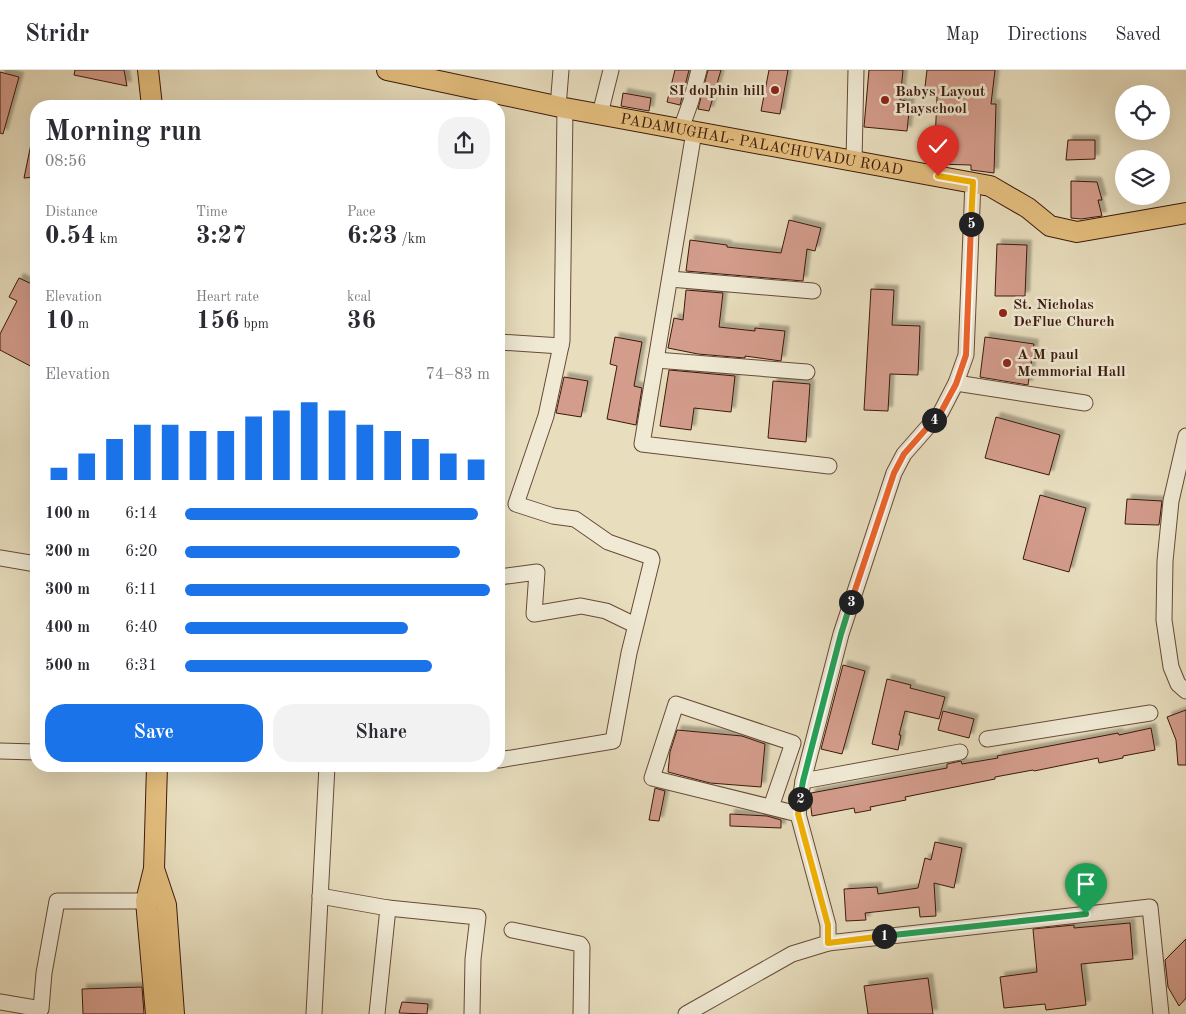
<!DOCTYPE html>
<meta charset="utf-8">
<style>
body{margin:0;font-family:"Old Standard TT",serif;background:#f2f2f3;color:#2b2b33;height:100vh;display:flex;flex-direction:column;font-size:19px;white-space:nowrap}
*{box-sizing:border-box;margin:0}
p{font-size:16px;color:#7c7c81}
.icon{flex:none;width:28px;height:28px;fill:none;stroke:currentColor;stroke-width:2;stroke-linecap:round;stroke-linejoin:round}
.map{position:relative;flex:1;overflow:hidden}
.panel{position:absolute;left:30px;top:30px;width:475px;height:672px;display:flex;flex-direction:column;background:#fff;border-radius:20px;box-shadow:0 5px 20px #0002}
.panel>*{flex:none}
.buttons{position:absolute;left:1115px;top:15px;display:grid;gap:10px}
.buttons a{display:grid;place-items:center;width:55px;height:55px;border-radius:50%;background:#fff;box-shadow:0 5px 20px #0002;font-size:25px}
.pin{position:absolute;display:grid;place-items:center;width:42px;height:42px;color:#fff;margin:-51px -21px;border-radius:50% 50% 50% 0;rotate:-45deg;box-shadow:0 0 5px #0007}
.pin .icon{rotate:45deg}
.km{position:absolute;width:25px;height:25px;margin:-12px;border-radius:50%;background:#222;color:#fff;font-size:14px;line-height:25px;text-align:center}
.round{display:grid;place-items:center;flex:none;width:52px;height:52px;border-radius:20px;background:#f2f2f3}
.overview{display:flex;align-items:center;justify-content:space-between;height:85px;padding:0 15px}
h1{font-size:28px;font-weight:700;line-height:38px}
.metrics{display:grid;grid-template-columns:repeat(3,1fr);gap:8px;height:85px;padding:5px 15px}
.metrics div{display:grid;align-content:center}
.metrics b{font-size:25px;font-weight:700}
.metrics small{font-size:14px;font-weight:400}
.metrics p{font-size:14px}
.chart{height:140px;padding:10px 15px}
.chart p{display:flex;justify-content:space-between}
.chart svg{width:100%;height:90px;margin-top:5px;stroke:#1a73e8;stroke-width:6}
.primary-button{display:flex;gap:10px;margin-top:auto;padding:10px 15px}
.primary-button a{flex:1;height:58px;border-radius:20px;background:#1a73e8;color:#fff;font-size:20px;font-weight:700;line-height:58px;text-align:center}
.primary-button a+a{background:#f2f2f3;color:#2b2b33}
ul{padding:0 15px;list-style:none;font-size:16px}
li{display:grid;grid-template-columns:80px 60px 1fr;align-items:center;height:38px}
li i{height:12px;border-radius:6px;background:#1a73e8}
header{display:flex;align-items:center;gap:30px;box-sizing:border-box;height:70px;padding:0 25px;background:#fff;border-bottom:1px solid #e1e1e2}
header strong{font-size:24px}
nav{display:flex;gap:28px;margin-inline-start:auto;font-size:18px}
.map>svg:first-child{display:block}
</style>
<header>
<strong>Stridr</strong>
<nav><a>Map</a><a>Directions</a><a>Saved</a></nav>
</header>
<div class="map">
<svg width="1186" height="944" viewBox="0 0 1186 944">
<defs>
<filter id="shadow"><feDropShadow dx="4.5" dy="-4.5" stdDeviation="1" flood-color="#0004"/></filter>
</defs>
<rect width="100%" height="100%" fill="#e8debe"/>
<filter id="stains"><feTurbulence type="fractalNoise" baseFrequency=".004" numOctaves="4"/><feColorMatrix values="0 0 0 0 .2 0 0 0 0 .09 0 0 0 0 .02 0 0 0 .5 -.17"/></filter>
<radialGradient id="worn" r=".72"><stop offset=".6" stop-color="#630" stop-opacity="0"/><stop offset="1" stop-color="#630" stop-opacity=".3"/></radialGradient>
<g fill="#d39c8b" stroke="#3c190c" filter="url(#shadow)">
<polygon points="75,0 124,0 127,16 74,5"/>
<polygon points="675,0 689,0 680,35 667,32"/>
<polygon points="708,0 721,0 709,41 698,39"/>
<polygon points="769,0 788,0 780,44 761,41"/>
<polygon points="869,0 903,0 900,30 910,31 907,61 864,57"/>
<polygon points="927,0 995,0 991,34 996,34 994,103 971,100 971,95 934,94 937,27 924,25"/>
<polygon points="0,2 19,7 3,64 0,63"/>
<polygon points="623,23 651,28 649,41 621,36"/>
<polygon points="1068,70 1095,70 1095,89 1066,90"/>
<polygon points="31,74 36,74 36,107 24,108"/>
<polygon points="1071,111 1097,112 1102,130 1098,130 1102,146 1081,149 1071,148"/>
<polygon points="789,150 821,158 815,181 807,179 803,211 686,201 690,170 727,175 727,177 781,183"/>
<polygon points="997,174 1027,175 1025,226 995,226"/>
<polygon points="19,208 36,216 36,299 0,280 0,264 17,231 9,227"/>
<polygon points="871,219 894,220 892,255 920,256 918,305 890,304 888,341 864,340"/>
<polygon points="686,220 723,223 719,257 755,261 755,258 785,261 781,291 745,286 745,288 698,284 668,278 674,248 683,250"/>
<polygon points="615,267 642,272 634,316 642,318 636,355 607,349 617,296 610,294"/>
<polygon points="985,267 1034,274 1028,315 980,307"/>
<polygon points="669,300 735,306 731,342 694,338 691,360 660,356"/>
<polygon points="564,307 588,311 581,347 556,343"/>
<polygon points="773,311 810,314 806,372 768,368"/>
<polygon points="996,347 1060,365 1049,405 985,388"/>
<polygon points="1040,425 1086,438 1069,502 1023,489"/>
<polygon points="1127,429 1162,431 1159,455 1125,454"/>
<polygon points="843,595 865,601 842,684 821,679"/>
<polygon points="887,609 911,615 910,618 945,627 939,649 905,641 899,665 901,665 898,680 872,674"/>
<polygon points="1186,640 1186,695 1178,695 1176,670 1167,647"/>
<polygon points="943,641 974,649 969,668 938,660"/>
<polygon points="1151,658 1155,680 1123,686 1123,688 1099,693 1098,688 1034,701 1033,700 995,707 995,709 905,727 906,730 870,737 871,740 855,743 854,738 812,746 810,730 811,723 947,698 947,694 961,691 962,694 998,688 997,686 1118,663 1119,665"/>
<polygon points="677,660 742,666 765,674 761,717 710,713 668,702 670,682"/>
<polygon points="655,718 665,721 659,751 649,750"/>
<polygon points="730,744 767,746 781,750 781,758 730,756"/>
<polygon points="935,772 962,778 954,818 934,813 936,846 920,847 919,837 865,843 866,850 846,851 844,819 877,817 878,824 918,818 925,788 931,790"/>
<polygon points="1130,853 1133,889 1081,894 1086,935 1046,940 1045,934 1004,938 1000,907 1037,902 1033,859 1074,855 1074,858"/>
<polygon points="1186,869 1186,928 1179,936 1168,917 1165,890"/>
<polygon points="928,908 933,944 868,944 864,916"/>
<polygon points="142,917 144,944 83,944 82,919"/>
<polygon points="402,932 428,934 427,944 399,943"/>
</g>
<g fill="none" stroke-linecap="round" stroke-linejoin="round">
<defs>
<g id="minor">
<polyline points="558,37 561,0"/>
<polyline points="600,44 611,0"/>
<polyline points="681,59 691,31 699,0"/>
<polyline points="694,62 642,374 829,396"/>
<polyline points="854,91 856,0"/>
<polyline points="670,209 813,221"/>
<polyline points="499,272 561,276"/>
<polyline points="656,290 807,302"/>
<polyline points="956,313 1085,333"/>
<polyline points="1186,366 1171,431 1165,491 1164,550 1171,597 1178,614 1186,621"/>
<polyline points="0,488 36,494"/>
<polyline points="499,507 537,502 534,544 581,536 606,541 635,555"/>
<polyline points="987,669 1150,643"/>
<polyline points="0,681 36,682"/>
<polyline points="499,690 613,671 629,583 652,490 651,487 608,472 575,449 553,446 516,434 546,346 562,271 565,38"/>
<polyline points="803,711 960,682"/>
<polyline points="771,737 793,673 676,634 652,708 798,744"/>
<polyline points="320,826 388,838 377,944"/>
<polyline points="388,838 478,847 473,889 472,944"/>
<polyline points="512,860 580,874 582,877 581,944"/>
<polyline points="828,873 1150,837 1161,944"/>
<polyline points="0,932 41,939 44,903 57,831 146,831"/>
<polyline points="314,944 327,696"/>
<polyline points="686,944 792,884 828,873 828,855 798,744 803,711 841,564 894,403 904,384 941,342 956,313 966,285 973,112"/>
</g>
<g id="major">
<polyline points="148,0 152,36"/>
<path id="s1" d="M387 0 565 38 990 116 1028 138 1050 156 1077 162 1186 143"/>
<polyline points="154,799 166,835 174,944"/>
<polyline points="156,944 146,831 154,799 157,696"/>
</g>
</defs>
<use href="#minor" stroke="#674a38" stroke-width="17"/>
<use href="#major" stroke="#3c190c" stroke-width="22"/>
<use href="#minor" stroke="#f0ead5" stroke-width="15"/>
<use href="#major" stroke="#e4bf7f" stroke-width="20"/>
</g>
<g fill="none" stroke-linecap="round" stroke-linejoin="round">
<defs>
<polyline id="split-1" points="884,866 1086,844"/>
<polyline id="split-2" points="800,729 798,744 828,855 828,873 884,866"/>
<polyline id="split-3" points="800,729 803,711 841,564 851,532"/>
<polyline id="split-4" points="851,532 894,403 904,384 934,350"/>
<polyline id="split-5" points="934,350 941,342 956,314 966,285 971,154"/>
<polyline id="split-6" points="938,106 973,112 971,154"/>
</defs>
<use href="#split-1" stroke="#fff" stroke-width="10"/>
<use href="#split-2" stroke="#fff" stroke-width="10"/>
<use href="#split-3" stroke="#fff" stroke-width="10"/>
<use href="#split-4" stroke="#fff" stroke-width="10"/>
<use href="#split-5" stroke="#fff" stroke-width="10"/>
<use href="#split-6" stroke="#fff" stroke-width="10"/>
<use href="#split-1" stroke="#22a559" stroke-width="6"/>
<use href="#split-2" stroke="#f5b400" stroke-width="6"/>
<use href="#split-3" stroke="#22a559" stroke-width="6"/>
<use href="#split-4" stroke="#f0652b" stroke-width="6"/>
<use href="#split-5" stroke="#f0652b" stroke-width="6"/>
<use href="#split-6" stroke="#f5b400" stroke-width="6"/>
</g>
<g fill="#8f2418" stroke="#f0ead5" stroke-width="2">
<circle cx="775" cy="20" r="5"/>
<circle cx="885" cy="30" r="5"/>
<circle cx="1003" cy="243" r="5"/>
<circle cx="1007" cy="293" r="5"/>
</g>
<g text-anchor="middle" stroke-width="5" stroke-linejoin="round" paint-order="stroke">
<g font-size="15" font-weight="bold" fill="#3c190c" stroke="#f0ead5" text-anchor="start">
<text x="765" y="25" text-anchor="end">SI dolphin hill</text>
<text x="895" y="26">Babys Layout<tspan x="895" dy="17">Playschool</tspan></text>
<text x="1013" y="239">St. Nicholas<tspan x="1013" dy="17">DeFlue Church</tspan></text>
<text x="1017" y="289">A M paul<tspan x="1017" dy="17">Memmorial Hall</tspan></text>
</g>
<g font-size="15" fill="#3c190c" stroke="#f0ead5">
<text dy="5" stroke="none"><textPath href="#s1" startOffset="382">PADAMUGHAL- PALACHUVADU ROAD</textPath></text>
</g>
</g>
<rect width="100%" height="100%" filter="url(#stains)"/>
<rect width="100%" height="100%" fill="url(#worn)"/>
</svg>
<div class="buttons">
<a><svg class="icon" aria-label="locate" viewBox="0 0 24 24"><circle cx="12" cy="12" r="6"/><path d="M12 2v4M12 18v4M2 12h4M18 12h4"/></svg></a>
<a><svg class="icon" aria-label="layers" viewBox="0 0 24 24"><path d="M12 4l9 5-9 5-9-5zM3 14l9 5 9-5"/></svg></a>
</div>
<div class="pin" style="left:1086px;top:844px;background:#1e9e55"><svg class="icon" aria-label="arrive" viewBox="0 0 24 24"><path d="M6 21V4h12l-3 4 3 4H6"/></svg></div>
<div class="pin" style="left:938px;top:106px;background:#d93025"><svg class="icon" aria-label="check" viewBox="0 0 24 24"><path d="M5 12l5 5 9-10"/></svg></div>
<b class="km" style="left:884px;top:866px">1</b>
<b class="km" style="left:800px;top:729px">2</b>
<b class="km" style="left:851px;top:532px">3</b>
<b class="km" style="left:934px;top:350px">4</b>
<b class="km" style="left:971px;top:154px">5</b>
<section class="panel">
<div class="overview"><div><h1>Morning run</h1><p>08:56</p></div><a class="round"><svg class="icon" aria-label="share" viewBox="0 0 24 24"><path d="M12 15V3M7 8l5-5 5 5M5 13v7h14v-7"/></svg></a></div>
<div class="metrics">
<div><p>Distance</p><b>0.54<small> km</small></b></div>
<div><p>Time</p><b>3:27</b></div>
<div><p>Pace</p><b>6:23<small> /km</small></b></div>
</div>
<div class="metrics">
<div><p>Elevation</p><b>10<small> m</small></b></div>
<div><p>Heart rate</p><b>156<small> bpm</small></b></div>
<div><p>kcal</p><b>36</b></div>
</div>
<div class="chart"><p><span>Elevation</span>74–83 m</p>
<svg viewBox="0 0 160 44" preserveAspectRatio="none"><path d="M5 44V38M15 44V31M25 44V24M35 44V17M45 44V17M55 44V20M65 44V20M75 44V13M85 44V10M95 44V6M105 44V10M115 44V17M125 44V20M135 44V24M145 44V31M155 44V34"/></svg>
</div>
<ul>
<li><b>100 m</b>6:14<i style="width:96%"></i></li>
<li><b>200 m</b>6:20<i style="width:90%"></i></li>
<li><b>300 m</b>6:11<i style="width:100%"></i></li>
<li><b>400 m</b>6:40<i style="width:73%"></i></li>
<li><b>500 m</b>6:31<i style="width:81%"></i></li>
</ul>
<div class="primary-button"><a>Save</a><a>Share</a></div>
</section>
</div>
